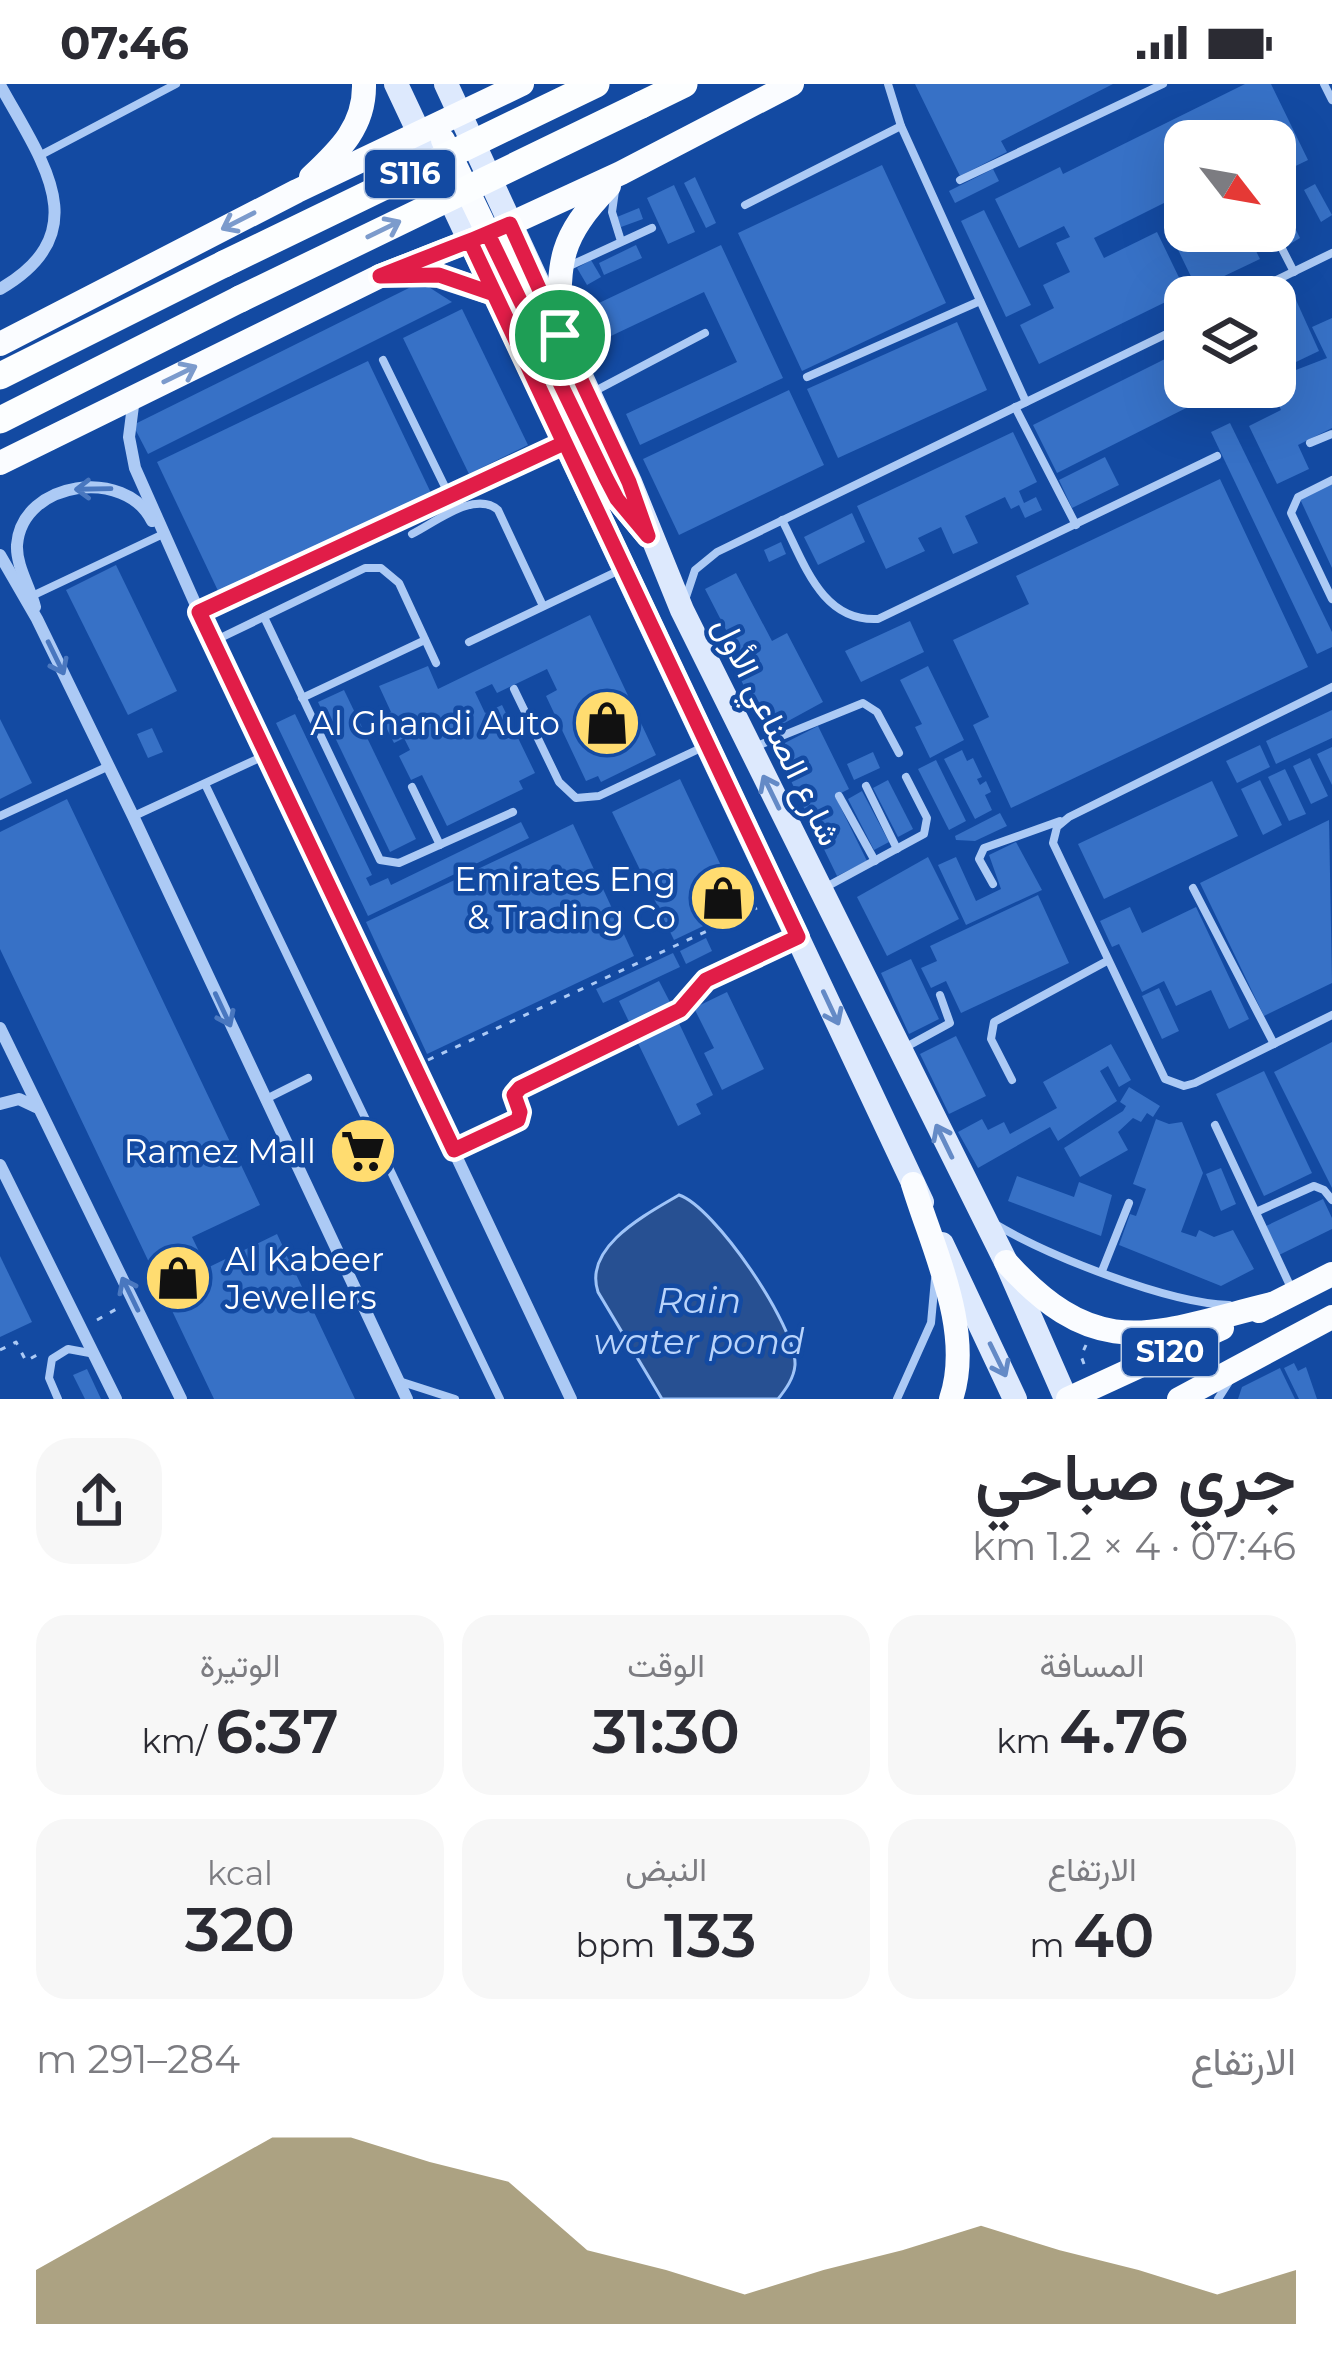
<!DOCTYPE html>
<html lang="ar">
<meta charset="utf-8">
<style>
body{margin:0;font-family:Montserrat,Vazirmatn,sans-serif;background:#f7f7f7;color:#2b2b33;direction:rtl;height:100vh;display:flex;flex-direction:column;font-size:45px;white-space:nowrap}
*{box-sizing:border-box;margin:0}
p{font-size:39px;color:#7c7c81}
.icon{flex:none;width:66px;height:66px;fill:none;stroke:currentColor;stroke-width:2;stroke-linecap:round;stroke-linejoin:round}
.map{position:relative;height:1315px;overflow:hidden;direction:ltr}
.details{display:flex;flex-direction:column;background:#fff;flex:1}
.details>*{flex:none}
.needle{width:78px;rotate:121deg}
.controls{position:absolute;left:1164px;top:36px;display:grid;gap:24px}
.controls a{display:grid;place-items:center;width:132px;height:132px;border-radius:24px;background:#fff;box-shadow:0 12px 48px #0002;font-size:60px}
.pin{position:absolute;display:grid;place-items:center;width:102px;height:102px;color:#fff;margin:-51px;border:6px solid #fff;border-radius:50%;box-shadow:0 3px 12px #0007}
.round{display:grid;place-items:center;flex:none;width:126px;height:126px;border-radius:36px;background:#f7f7f7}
.summary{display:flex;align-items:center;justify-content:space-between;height:204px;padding:0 36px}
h1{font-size:66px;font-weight:600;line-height:90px}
.figures{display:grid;grid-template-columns:repeat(3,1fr);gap:18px;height:204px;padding:12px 36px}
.figures div{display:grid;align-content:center;border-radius:30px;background:#f7f7f7;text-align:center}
.figures b{font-size:60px;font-weight:600}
.figures small{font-size:33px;font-weight:400}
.figures p{font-size:33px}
.chart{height:336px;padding:24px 36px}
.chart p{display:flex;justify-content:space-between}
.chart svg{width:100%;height:216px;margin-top:12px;fill:#8a7b4e;opacity:.7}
.status{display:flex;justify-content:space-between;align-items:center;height:84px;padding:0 60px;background:#fff;direction:ltr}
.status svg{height:33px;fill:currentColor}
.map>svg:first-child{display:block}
</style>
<div class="status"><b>07:46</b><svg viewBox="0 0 49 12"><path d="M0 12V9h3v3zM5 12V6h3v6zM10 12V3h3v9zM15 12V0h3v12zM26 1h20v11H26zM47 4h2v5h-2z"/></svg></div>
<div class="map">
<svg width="1332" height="1315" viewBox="0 0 1332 1315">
<rect width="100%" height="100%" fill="#134aa2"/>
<path fill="#275092" stroke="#9fc4f8" stroke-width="3" d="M679 1111C714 1122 797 1243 795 1281 794 1294 786 1305 778 1315H662L598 1208C583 1163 645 1131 679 1111Z"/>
<g fill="#3771c6">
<polygon points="915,0 1113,0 1001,57 1007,68 960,92"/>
<polygon points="1245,0 1271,0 1308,76 1275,92 1275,57 1185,57 1185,147 1246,147 1260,175 1197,205 1168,145 1182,137 1172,115 1094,154 1104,174 1157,148 1186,208 1039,280 1020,241 1054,224 1043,201 1070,188 1056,159 1070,153 1064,142 1019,164 995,115 1060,83 1063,90"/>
<polygon points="882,81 946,219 802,287 738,149"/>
<polygon points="993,85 999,97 955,119 949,107"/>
<polygon points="695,93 716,139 706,144 684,99"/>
<polygon points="1315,100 1332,131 1321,138 1304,106"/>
<polygon points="674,101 695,148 668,160 647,114"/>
<polygon points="639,124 643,135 621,143 617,133"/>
<polygon points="984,126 1031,221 1006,233 961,137"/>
<polygon points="1290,134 1300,154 1290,160 1279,140"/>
<polygon points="636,161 642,174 604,191 599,179"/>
<polygon points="721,161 783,294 640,361 626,330 737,278 704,208 594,260 580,228"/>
<polygon points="591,176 601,193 587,201 577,184"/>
<polygon points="421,198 452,218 148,370 133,341"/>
<polygon points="1296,216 1319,267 1275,288 1275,225"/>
<polygon points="462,225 528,361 469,390 403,254"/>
<polygon points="1332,234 1332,344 1298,361 1309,385 1277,400 1249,342 1281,326 1278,319 1285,316 1275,294 1327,274 1312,243"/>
<polygon points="957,238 987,306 838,374 807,305"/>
<polygon points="1185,265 1185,303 1208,303 1212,311 1057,389 1033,341"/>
<polygon points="368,277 431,409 220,511 157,378"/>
<polygon points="1226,303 1265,303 1268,309 1237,324"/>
<polygon points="789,306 824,381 679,451 643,375"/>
<polygon points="1230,339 1332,548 1332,563 1317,570 1211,348"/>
<polygon points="1013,348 1037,398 1019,407 1024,419 1036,413 1042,426 1025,434 1019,421 1011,425 1005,413 965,432 978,459 953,470 941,443 918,454 925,467 886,485 857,422"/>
<polygon points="1105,373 1119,401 1072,424 1059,396"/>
<polygon points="1220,395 1308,583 1011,724 973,641 989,633 953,556 1029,520 1016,492"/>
<polygon points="1332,400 1332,484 1300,415"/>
<polygon points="852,429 865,458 818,481 804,453"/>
<polygon points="781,458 786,470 769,478 764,466"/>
<polygon points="116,481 177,607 128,631 66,506"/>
<polygon points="736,489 772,557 787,549 823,618 768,648 731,577 740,573 705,505"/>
<polygon points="590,531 656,671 601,698 598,692 586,697 546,612 557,606 547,585 497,609 492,600 475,608 485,629 502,621 535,689 519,697 523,705 447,742 422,691 411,696 399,672 410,666 404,654 394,659 381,633 391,628 379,602 428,582 438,605"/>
<polygon points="910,537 924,568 861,598 845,567"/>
<polygon points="928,582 964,656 930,674 915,643 922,640 900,596"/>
<polygon points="344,606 416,755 390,768 318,618"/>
<polygon points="1332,626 1332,654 1276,680 1266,657"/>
<polygon points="295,630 372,791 366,794 370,802 388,794 391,801 521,738 529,754 368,832 276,639"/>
<polygon points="0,635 32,699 0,715"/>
<polygon points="818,642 849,705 835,712 867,777 837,792 775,664"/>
<polygon points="152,644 163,668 148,674 137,650"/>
<polygon points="1260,661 1270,683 1237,699 1226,677"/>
<polygon points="1332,663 1332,701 1317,670"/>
<polygon points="962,666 967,677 973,674 982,693 977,695 980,701 986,697 991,708 985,711 992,726 975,735 944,675"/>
<polygon points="873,668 880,684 854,696 847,680"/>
<polygon points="1310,674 1328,712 1311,720 1293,682"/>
<polygon points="936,676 966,737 949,746 918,685"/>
<polygon points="1285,685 1306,730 1289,737 1268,693"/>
<polygon points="680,695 741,824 674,856 612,728"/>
<polygon points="888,696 913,745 898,753 873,704"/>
<polygon points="1260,696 1282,741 1263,751 1241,705"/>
<polygon points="1212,697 1238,752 1104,815 1078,760"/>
<polygon points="862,707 889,758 874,766 848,715"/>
<polygon points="67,715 260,1121 192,1153 207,1184 277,1150 355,1315 214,1315 0,865 0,748"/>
<polygon points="1000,729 1007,742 975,757 956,756 955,752"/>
<polygon points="1329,736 1332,899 1264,932 1200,799"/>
<polygon points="573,740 634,872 427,970 366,838"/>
<polygon points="1016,758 1042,806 966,841 938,781 956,773 976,817 1001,805 989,771"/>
<polygon points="928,773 959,835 887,872 857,813"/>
<polygon points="1038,811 1069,879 961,929 946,897 931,904 921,884 937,877 930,862"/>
<polygon points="1130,823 1142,849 1196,823 1249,935 1229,945 1211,906 1176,922 1164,897 1142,908 1119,860 1112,863 1100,837"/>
<polygon points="706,854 712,867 686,880 680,867"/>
<polygon points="673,869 680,883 603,919 596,905"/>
<polygon points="911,875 939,935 909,950 881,889"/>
<polygon points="659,897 672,922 631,942 619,917"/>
<polygon points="1159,904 1179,947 1162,955 1142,912"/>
<polygon points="727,908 764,985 722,1006 704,969 714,964 694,924"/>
<polygon points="677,935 713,1011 696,1020 701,1030 678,1042 636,955"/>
<polygon points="956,952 986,1012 949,1030 920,970"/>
<polygon points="1332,958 1332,1104 1274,988"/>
<polygon points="1111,960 1131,996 1119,1003 1108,982 1100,987 1117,1017 1058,1057 1050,1043 978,1084 958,1048 982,1035 988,1046 1004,1038 1010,1050 1057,1024 1043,998"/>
<polygon points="1264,987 1312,1089 1264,1112 1216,1010"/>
<polygon points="1129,1003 1160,1022 1153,1033 1147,1029 1141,1038 1133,1034 1118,1048 1128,1066 1080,1093 1064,1064 1123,1027 1126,1022 1120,1018"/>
<polygon points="1156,1035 1169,1040 1182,1038 1203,1089 1181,1148 1196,1153 1199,1146 1214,1153 1233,1146 1254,1185 1221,1202 1119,1161 1130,1130 1136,1132 1146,1105 1133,1100"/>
<polygon points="1221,1084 1236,1120 1221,1127 1206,1090"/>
<polygon points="1017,1092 1074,1113 1079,1098 1112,1111 1101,1152 1008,1117"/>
<polygon points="1323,1115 1332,1134 1332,1145 1279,1171 1266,1142"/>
<polygon points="0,1172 32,1238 0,1253"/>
<polygon points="1294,1279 1298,1287 1306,1283 1317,1315 1299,1315 1284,1284"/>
<polygon points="1280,1284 1295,1315 1238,1315 1242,1303"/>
<polygon points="87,1285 101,1315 85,1315 73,1291"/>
</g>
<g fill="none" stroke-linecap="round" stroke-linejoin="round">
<g stroke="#accaf5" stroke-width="3" stroke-dasharray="6 9" stroke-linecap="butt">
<polyline points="428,976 757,824"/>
<polyline points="97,1236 120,1223"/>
<polyline points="0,1266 16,1258 26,1277 37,1271"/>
<polyline points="1084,1280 1081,1272 1086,1261"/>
</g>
<g stroke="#accaf5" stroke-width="8">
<polyline points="888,0 901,42 1026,318"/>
<polyline points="1324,0 1332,16"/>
<polyline points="39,72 176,0"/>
<polyline points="960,96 1163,0"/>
<polyline points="615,107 612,128 621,157"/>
<polyline points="745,121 901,42"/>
<polyline points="1273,147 1294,188"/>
<polyline points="567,183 652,144"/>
<polyline points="1242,213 1332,169"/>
<polyline points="383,276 449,411"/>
<polyline points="807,293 980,217"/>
<polyline points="595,307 705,249"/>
<polyline points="1015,323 1076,441"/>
<polyline points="1310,359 1332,350"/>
<polyline points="1332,396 1298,413 1291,429 1332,515"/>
<path d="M782 436C804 478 821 538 878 535L1217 372"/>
<path d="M412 450C436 438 475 406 498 426L543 522"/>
<polyline points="32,512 159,452"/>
<polyline points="685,516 695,486 717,468 1185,241"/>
<polyline points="199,528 563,360"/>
<polyline points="264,533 380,776 399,779 513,728"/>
<polyline points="214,557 365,484 381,484 399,499 436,579"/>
<polyline points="469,558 622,485"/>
<polyline points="1332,603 1069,733 1057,743 1053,759 1165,995 1184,1002 1195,999 1332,931"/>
<polyline points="514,605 559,698 576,714 599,712 701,664"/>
<polyline points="302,614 425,556"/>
<polyline points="757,662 863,619 877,628 899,669"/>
<polyline points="205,700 500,1315"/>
<polyline points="866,702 897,765"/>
<polyline points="412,703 440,761"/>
<polyline points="839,712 875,777"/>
<polyline points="0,732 109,682"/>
<polyline points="134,732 268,670"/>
<polyline points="993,800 979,775 984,764 1060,737"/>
<polyline points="826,803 924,750 927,734 906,693"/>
<polyline points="1193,804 1274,960"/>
<polyline points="906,963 950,939 940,911"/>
<polyline points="1012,996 991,955 994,938 1107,877"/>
<polyline points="266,1015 308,994"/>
<polyline points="1215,1041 1293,1208"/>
<polyline points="455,1066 518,1036 520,1028 515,1011 520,1003 680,925 706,896 791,856"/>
<polyline points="1256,1128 1314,1102 1324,1106 1332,1116"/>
<path d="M995 1140C1049 1172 1167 1219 1229 1221"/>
<polyline points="1102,1187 1129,1119"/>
<polyline points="399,1297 455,1315"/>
<polyline points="58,1315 49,1294 52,1275 68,1265 95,1270"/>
<polyline points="897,1315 931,1239 935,1195"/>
<polyline points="1218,1315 1230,1296"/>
</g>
<g stroke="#accaf5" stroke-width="12">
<path d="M0 1C41 76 99 148 0 205"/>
<polyline points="134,314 129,353 135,384 199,528 571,1315"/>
<polyline points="0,471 37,535 133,732 407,1315"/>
<path d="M35 523C30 503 16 482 17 461 22 396 126 383 152 437"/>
<polyline points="0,944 181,1315"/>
<polyline points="0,1020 19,1015 36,1023"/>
<polyline points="0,1081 116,1315"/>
</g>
<g stroke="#dde9fd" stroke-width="24">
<polyline points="396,0 922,1118"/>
<polyline points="446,0 630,398 682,526 1006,1178 1066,1315"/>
<polyline points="942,1160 1015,1315"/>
</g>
<g stroke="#fafcff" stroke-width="24">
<polyline points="443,56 606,394 617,415 648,452"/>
<path d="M311 93C340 66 365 42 364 0"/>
<polyline points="400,189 439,192 494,210"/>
<path d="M560 251C559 178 556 157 609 102"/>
<polyline points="0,260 297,107 522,0"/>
<polyline points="0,379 380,192 488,150 621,89 792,0"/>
<path d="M913 1100C933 1166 974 1247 951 1315"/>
<path d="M1006 1178C1099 1281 1153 1249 1272 1220"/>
<polyline points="1259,1227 1332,1190"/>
<polyline points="1068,1315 1222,1244"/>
<polyline points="1179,1315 1332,1233"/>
</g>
<g stroke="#fcfeff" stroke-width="27">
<polyline points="641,21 684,0"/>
<polyline points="0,292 224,180"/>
<polyline points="0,336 240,215"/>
</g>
<g stroke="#fcfeff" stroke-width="27">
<polyline points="224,180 596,0"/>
<polyline points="240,215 641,21"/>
</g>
</g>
<defs><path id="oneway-shaft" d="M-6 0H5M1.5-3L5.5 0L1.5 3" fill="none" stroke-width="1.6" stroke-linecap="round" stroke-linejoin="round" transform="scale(3)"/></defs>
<g stroke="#7b9acc">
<use href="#oneway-shaft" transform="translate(238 137) rotate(153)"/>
<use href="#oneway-shaft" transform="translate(180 290) rotate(-26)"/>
</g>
<use stroke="#7c9bcc" href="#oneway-shaft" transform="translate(384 145) rotate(-26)"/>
<g stroke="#4977bf">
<use href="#oneway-shaft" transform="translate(93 405) rotate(179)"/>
<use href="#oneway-shaft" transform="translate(56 574) rotate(64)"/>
<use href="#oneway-shaft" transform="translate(223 926) rotate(65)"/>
<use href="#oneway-shaft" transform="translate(130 1210) rotate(-116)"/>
</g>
<g stroke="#648ac6">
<use href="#oneway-shaft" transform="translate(771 708) rotate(-116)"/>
<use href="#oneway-shaft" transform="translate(831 924) rotate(65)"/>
<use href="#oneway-shaft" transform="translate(944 1057) rotate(-116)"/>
<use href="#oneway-shaft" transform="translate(998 1276) rotate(64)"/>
</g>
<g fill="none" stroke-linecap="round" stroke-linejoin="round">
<defs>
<path id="route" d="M560 251 510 140 470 157 798 853 706 896 680 926 520 1004 514 1011 520 1028 518 1036 454 1066 199 528 564 359 494 210 439 191 380 192C416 178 452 163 488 150L606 394 617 415 648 452 629 398 560 251"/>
</defs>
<use href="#route" stroke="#fff" stroke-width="24"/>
<use href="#route" stroke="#e11d48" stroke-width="15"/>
</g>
<defs>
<symbol id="shop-disc" viewBox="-11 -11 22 22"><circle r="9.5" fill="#ffdc70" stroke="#134aa2"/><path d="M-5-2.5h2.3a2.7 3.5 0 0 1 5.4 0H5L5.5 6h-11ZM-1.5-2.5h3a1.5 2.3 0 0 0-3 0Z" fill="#111"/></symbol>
<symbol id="supermarket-disc" viewBox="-11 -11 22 22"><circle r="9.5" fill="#ffdc70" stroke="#134aa2"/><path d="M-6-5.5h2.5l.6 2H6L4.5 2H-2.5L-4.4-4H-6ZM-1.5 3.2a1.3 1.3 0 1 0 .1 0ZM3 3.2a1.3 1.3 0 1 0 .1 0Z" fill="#111"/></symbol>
</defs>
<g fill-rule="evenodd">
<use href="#shop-disc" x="569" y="601" width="76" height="76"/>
<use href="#shop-disc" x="685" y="776" width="76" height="76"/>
<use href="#supermarket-disc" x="325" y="1029" width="76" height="76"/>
<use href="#shop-disc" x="140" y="1156" width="76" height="76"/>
</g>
<g text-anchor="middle" stroke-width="9" stroke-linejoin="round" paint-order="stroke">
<g fill="#134aa2" stroke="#b8c9e3" stroke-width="3">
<rect x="365" y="66" width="90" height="48" rx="9"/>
<rect x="1122" y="1244" width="96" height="48" rx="9"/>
</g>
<g font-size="30" font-weight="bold" fill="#fff">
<text x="410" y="100">S116</text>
<text x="1170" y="1278">S120</text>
</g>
<g font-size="33" fill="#fff" stroke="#134aa2" text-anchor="end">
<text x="560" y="651">Al Ghandi Auto</text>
<text x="676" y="807">Emirates Eng<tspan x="676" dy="38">&amp; Trading Co</tspan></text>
<text x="316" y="1079">Ramez Mall</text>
<text x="225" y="1187" text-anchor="start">Al Kabeer<tspan x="225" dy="38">Jewellers</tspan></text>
</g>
<g font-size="33" fill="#fff" stroke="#134aa2">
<text transform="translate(778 647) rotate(64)" y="12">شارع الصناعي الأول</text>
</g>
<g font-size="36" font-style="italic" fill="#b9d4fb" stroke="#134aa2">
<text x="699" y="1229">Rain<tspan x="699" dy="41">water pond</tspan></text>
</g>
</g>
</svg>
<div class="controls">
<a><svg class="needle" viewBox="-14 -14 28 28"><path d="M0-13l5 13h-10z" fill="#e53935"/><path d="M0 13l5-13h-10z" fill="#7c7c81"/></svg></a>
<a><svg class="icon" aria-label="layers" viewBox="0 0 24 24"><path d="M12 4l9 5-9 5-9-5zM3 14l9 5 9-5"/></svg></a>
</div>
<div class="pin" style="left:560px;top:251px;background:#1e9e55"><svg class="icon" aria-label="arrive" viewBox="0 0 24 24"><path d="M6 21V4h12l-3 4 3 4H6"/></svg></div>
</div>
<section class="details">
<div class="summary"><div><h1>جري صباحي</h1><p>07:46 · 4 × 1.2 km</p></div><a class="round"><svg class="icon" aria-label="share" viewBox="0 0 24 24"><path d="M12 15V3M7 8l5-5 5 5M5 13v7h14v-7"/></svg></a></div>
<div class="figures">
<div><p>المسافة</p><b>4.76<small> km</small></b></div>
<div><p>الوقت</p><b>31:30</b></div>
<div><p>الوتيرة</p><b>6:37<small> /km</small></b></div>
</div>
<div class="figures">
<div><p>الارتفاع</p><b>40<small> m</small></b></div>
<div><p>النبض</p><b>133<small> bpm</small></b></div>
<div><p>kcal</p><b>320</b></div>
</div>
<div class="chart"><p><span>الارتفاع</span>284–291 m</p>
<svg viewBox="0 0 160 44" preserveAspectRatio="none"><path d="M0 44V33L10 24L20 15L30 6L40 6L50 11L60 15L70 29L80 33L90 38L100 33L110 29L120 24L130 29L140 33L150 38L160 33V44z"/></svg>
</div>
</section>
